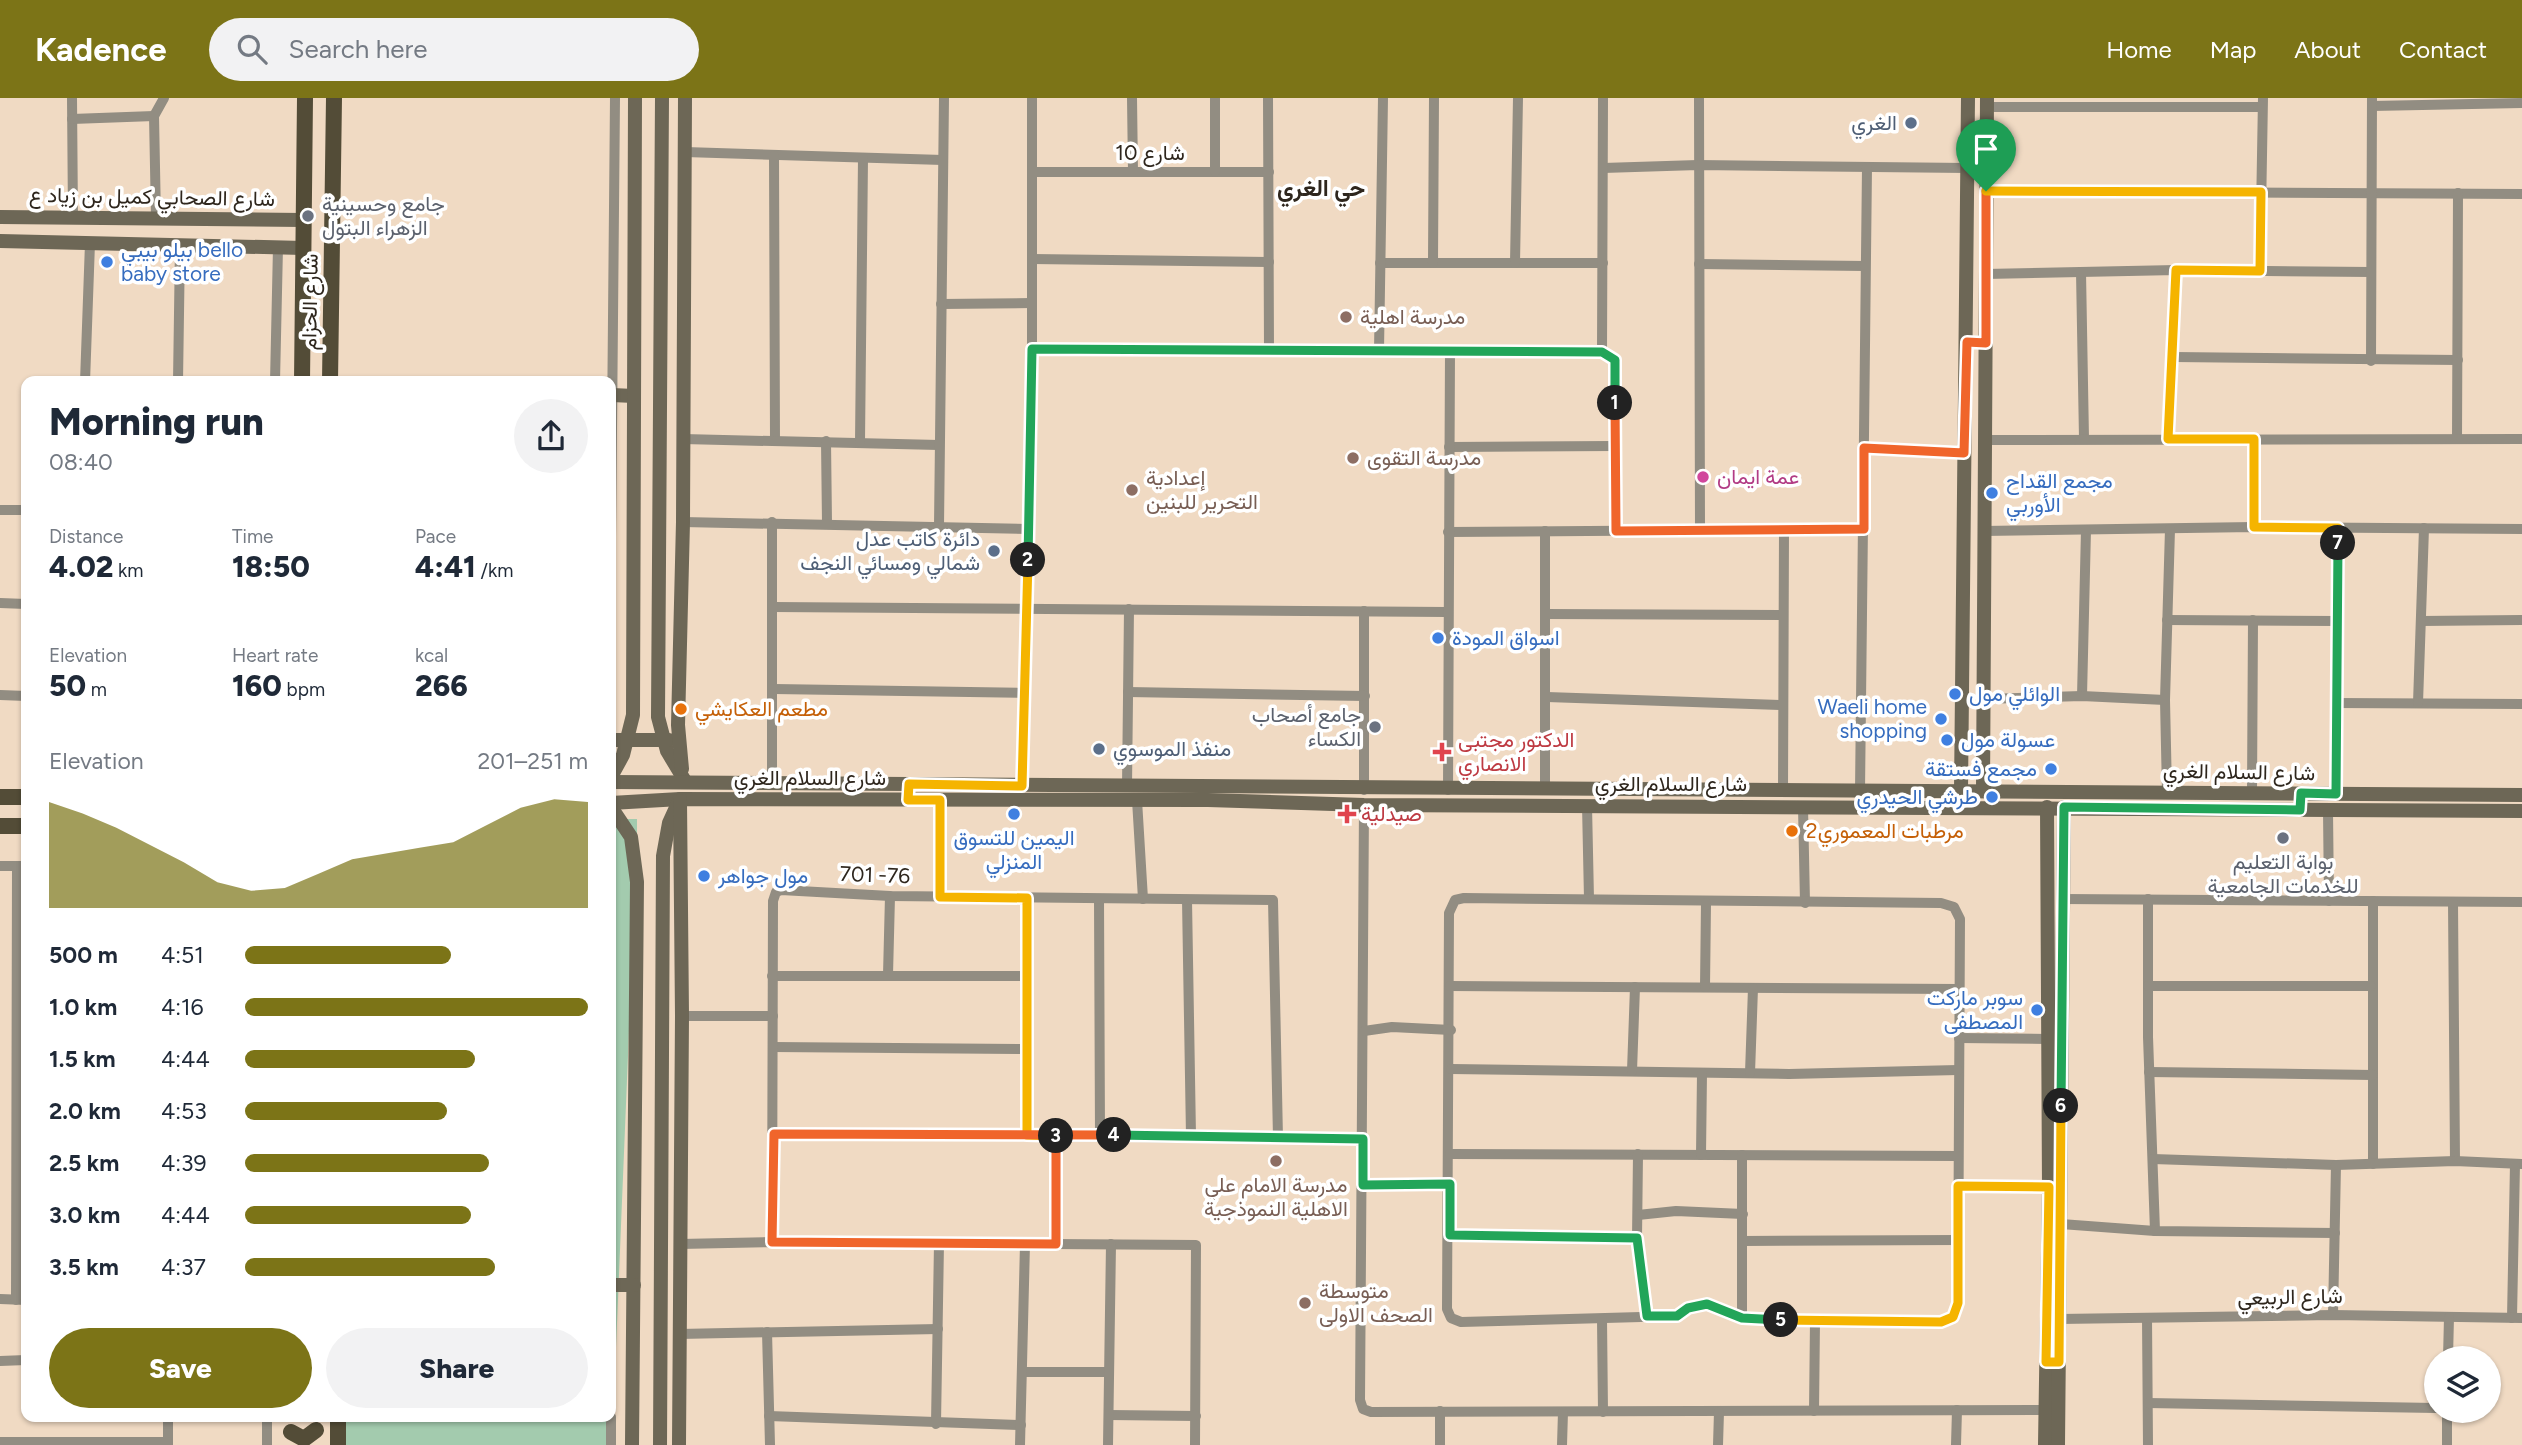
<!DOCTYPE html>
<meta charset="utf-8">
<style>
body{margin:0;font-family:Figtree,Vazirmatn,sans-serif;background:#f2f2f3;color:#1f2937;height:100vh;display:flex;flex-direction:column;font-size:26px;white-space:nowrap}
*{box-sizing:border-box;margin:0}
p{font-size:23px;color:#747a83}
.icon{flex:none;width:38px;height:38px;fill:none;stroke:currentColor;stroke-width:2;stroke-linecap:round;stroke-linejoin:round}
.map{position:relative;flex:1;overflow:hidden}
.drawer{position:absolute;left:21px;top:278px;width:595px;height:1046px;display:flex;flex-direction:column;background:#fff;border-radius:14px;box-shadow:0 2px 5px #0004}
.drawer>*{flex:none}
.tools{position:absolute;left:2424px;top:1248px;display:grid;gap:14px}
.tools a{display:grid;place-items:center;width:77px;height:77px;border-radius:50%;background:#fff;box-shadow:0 2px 5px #0004;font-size:35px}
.pin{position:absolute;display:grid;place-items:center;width:60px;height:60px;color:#fff;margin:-72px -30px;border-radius:50% 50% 50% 0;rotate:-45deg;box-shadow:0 0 7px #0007}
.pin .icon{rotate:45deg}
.km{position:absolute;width:35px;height:35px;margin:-18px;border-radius:50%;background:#222;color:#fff;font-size:19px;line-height:35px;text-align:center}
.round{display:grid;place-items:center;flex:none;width:74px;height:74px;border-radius:37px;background:#f2f2f3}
.summary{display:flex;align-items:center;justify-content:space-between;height:119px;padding:0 28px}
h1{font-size:38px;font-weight:800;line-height:52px}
.metrics{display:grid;grid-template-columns:repeat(3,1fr);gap:10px;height:119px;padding:7px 28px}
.metrics div{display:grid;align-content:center}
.metrics b{font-size:30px;font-weight:800}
.metrics small{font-size:19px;font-weight:400}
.metrics p{font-size:19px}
.chart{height:196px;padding:14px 28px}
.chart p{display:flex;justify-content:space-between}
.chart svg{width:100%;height:126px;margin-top:7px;fill:#7c7417;opacity:.7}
.button{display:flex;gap:14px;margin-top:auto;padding:14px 28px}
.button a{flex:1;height:80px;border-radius:42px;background:#7c7417;color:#fff;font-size:28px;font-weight:800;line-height:80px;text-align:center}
.button a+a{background:#f2f2f3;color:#1f2937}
ul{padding:0 28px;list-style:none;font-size:23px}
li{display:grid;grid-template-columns:112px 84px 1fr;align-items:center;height:52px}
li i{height:18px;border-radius:9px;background:#7c7417}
header{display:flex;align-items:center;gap:42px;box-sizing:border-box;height:98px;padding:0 35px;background:#7c7417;color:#fff}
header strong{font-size:33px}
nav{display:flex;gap:38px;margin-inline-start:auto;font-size:24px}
.search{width:490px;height:63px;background:#f2f2f3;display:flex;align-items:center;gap:18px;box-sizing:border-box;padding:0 24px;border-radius:38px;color:#747a83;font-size:26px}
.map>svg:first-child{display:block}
</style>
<header>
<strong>Kadence</strong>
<div class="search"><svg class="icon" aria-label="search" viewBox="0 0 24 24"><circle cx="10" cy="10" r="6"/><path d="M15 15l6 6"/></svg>Search here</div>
<nav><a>Home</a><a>Map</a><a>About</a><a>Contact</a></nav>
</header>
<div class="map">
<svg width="2522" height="1347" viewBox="0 0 2522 1347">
<rect width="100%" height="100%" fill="#f0dac3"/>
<polygon fill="#a3cbae" points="611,721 637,721 637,738 612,1347 344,1347 344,1320 611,1320"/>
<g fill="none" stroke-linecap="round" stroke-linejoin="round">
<g stroke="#928d82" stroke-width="10">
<polyline points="72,0 73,120"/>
<polyline points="1132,0 1133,74"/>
<polyline points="1268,0 1269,252"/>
<polyline points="1699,0 1700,433"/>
<polyline points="2372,8 2522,5"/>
<polyline points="1987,9 2262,9"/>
<polyline points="72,21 154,18"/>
<polyline points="685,54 943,62"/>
<polyline points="774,58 775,342"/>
<polyline points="1603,70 1698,67 1967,70"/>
<polyline points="1032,74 1269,74"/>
<polyline points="1215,74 1215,0"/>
<polyline points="1986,93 2522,96"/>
<polyline points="156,120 154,18 164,0"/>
<polyline points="1032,161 1269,164"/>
<polyline points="1380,165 1603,165"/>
<polyline points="1433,165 1434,0"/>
<polyline points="1515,165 1518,0"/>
<polyline points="1699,166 1865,168"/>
<polyline points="2260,173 2263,0"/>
<polyline points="2081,174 2084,341"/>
<polyline points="1985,176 2176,172 2371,174"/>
<polyline points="941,206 1032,205"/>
<polyline points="1032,251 1602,254 1603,0"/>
<polyline points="1379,253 1383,0"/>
<polyline points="1602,254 1615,262 1616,433"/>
<polyline points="2174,259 2458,262"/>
<polyline points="2371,263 2372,0"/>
<polyline points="85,284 90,145"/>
<polyline points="178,284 180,147"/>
<polyline points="275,284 278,149"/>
<polyline points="683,341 939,347"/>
<polyline points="2168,341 2176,172"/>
<polyline points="2457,341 2458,95"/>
<polyline points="1984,342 2522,341"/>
<polyline points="826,343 827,425"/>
<polyline points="860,344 863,60"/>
<polyline points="1449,349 1614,348"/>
<polyline points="1864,350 1964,355"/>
<polyline points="0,412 26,412"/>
<polyline points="683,424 1029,431"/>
<polyline points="939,428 944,0"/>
<polyline points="2254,429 2254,341"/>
<polyline points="1983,433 2254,429 2522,431"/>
<polyline points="1448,434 1864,431"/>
<polyline points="611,440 615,0"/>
<polyline points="0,505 26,506"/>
<polyline points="773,509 1447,514"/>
<polyline points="1364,513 1364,692"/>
<polyline points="1545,516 1783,517"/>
<polyline points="2167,522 2337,523"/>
<polyline points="2421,523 2522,522"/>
<polyline points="774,591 1026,595"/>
<polyline points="1128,594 1365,598"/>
<polyline points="0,597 26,598"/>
<polyline points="2082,598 2086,432"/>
<polyline points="1547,599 1783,607"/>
<polyline points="1984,601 2082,598 2165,602"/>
<polyline points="2336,605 2522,606"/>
<polyline points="2418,605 2424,430"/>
<polyline points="772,683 772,424"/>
<polyline points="1022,688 1032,251 1032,0"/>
<polyline points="1127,689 1129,511"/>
<polyline points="1545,691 1545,433"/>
<polyline points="1448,692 1450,253"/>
<polyline points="1783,692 1784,432"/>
<polyline points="1860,693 1867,69"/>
<polyline points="2167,694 2165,602 2170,431"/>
<polyline points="2252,695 2253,522"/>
<polyline points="2336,697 2338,430"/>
<polyline points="1137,702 1143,801"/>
<polyline points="1364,707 1360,1302 1363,1311 1371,1314 2046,1312"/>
<polyline points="1587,707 1589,801"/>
<polyline points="1803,709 1805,805"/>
<polyline points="2328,713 2329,803"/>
<polyline points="0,768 26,768"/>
<polyline points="611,774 611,1045"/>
<polyline points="940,799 940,702"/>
<polygon points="1464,800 1941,805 1954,809 1960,821 1958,1205 1953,1219 1941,1224 1742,1220 1707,1206 1688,1210 1677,1218 1461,1224 1451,1220 1447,1211 1449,815 1455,802"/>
<polyline points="1099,801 1100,1037"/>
<polyline points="2062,801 2522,804"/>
<polyline points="2148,801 2148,939 2155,1133"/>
<polyline points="1187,802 1191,1038"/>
<polyline points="2373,803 2373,1066"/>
<polyline points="2453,804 2455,1063"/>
<polyline points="888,877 890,798"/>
<polyline points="772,878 1027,878"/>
<polyline points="1450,888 1959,891"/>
<polyline points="2148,888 2371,888"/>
<polyline points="1705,889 1706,805"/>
<polyline points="682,918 773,918"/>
<polyline points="1364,933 1392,929 1451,932"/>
<polyline points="1959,940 2048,941"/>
<polyline points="773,949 1028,951"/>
<polyline points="1451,971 1789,976 1958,972"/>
<polyline points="1632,973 1635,889"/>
<polyline points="2149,974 2373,977"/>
<polyline points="1750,975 1753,890"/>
<polyline points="774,1036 1363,1041"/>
<polyline points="1056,1036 1057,1146"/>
<polyline points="1027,1037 1027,800"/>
<polyline points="1450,1056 1958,1058"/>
<polyline points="1638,1056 1637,1140 1647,1218"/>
<polyline points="1701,1057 1702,975"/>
<polyline points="2153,1061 2336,1067 2455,1063 2522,1066"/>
<polyline points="1363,1087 1450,1086"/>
<polyline points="1958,1088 2049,1089"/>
<polyline points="1638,1117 1676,1113 1743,1116"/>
<polyline points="2061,1126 2155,1133 2335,1135"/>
<polyline points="1450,1137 1637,1140"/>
<polyline points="1743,1143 1958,1142"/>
<polyline points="772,1144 773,803 776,794 781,792 890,798 1273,802 1278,1040"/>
<polyline points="680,1146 772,1144 1196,1147 1195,1347"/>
<polyline points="0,1201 26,1202"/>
<polyline points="16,1202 17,769"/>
<polyline points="2333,1217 2336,1067"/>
<polyline points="1742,1220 1742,1057"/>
<polyline points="2147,1220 2148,1347"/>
<polyline points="2512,1220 2515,1066"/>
<polyline points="1602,1221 1603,1314"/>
<polyline points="2059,1221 2333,1217 2522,1220"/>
<polyline points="767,1234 770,1347"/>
<polyline points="679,1236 938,1231"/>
<polyline points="2448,1260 2449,1219"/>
<polyline points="0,1263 26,1262"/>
<polyline points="1023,1274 1109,1274"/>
<polyline points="2148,1305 2436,1310"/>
<polyline points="1814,1313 1815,1223"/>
<polyline points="1109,1317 1196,1318"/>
<polyline points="769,1318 1021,1327"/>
<polyline points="611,1319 611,1347"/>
<polyline points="168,1320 168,1347"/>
<polyline points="936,1326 939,1145"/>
<polyline points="0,1344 168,1344"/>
<polyline points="267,1347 267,1320"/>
<polyline points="1020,1347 1025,1146"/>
<polyline points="1108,1347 1111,1146"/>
<polyline points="1440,1347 1440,1313"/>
<polyline points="1562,1347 1563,1314"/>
<polyline points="1718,1347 1719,1314"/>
<polyline points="1956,1347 1957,1312"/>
<polyline points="2447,1347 2447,1312"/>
</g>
<g stroke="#6d6756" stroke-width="14">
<polyline points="662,0 658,619 667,653 685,683"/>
<polyline points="0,119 303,122"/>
<polyline points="0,143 303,150"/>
<polyline points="612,297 634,298"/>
<polyline points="611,642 669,642"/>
<polyline points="682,671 678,627 683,424 685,0"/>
<polyline points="611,679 623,657 633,617 635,0"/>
<polyline points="611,684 2522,697"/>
<polyline points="1961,693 1968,0"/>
<polyline points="1983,693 1987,0"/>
<polyline points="611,705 680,701 1208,702 1364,707 2522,713"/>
<polyline points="611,709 631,739 637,784 632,1347"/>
<polyline points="611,1187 634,1187"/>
<polyline points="660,1347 663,758 669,725 680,701"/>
<polyline points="679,1347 682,918 680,703"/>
<polyline points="2045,1347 2049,1089 2047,709"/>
<polyline points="2058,1347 2064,709"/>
</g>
<g stroke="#534c37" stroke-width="16">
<polyline points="302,284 305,0"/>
<polyline points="330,284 334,0"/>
<polyline points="0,699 26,699"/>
<polyline points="0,728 26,728"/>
<polyline points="291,1334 304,1341 316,1332"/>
<polyline points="338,1347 338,1320"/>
</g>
</g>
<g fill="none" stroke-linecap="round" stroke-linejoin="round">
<defs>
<polyline id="split-1" points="1615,305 1616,433 1864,431 1864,350 1964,355 1967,244 1986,245 1986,93"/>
<polyline id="split-2" points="1028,462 1032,251 1602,254 1615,262 1615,305"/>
<polyline id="split-3" points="1028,462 1022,688 909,686 908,702 940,702 940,799 1027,800 1027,1037 1056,1038"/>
<polyline id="split-4" points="1056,1038 1056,1146 772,1144 774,1036 1114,1037"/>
<polyline id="split-5" points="1114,1037 1363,1041 1363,1087 1450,1086 1450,1137 1637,1140 1647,1218 1677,1218 1688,1210 1707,1206 1742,1220 1781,1222"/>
<polyline id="split-6" points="1781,1222 1941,1224 1953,1219 1958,1205 1958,1088 2049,1089 2046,1264 2059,1264 2061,1008"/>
<polyline id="split-7" points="2061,1008 2064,709 2300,712 2301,695 2336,696 2338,445"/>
<polyline id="split-8" points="1986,93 2261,94 2260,173 2176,172 2168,341 2254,341 2254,429 2338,430 2338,445"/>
</defs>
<use href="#split-1" stroke="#fff" stroke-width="14"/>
<use href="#split-2" stroke="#fff" stroke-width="14"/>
<use href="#split-3" stroke="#fff" stroke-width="14"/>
<use href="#split-4" stroke="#fff" stroke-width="14"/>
<use href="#split-5" stroke="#fff" stroke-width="14"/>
<use href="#split-6" stroke="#fff" stroke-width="14"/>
<use href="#split-7" stroke="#fff" stroke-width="14"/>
<use href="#split-8" stroke="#fff" stroke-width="14"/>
<use href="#split-1" stroke="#f0652b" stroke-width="9"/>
<use href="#split-2" stroke="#22a559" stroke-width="9"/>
<use href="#split-3" stroke="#f5b400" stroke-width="9"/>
<use href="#split-4" stroke="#f0652b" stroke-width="9"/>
<use href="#split-5" stroke="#22a559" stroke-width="9"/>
<use href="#split-6" stroke="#f5b400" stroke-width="9"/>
<use href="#split-7" stroke="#22a559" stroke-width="9"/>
<use href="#split-8" stroke="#f5b400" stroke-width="9"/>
</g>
<g fill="#5c6f8a" stroke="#fff" stroke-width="2.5">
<circle cx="1911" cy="25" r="7"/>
<circle cx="994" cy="453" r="7"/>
<circle cx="1099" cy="651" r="7"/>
</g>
<g fill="#6b7280" stroke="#fff" stroke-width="2.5">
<circle cx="308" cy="118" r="7"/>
<circle cx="1375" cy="629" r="7"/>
<circle cx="2283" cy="740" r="7"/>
</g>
<g fill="#3f7fe0" stroke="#fff" stroke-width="2.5">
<circle cx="107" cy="164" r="7"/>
<circle cx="1992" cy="395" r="7"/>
<circle cx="1438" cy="540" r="7"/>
<circle cx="1955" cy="596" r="7"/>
<circle cx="1941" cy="621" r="7"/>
<circle cx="1947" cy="642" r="7"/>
<circle cx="2051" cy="671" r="7"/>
<circle cx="1992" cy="699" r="7"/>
<circle cx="1014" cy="716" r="7"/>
<circle cx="704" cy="778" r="7"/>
<circle cx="2037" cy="912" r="7"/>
</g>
<g fill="#8d6e63" stroke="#fff" stroke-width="2.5">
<circle cx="1346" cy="219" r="7"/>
<circle cx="1353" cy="360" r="7"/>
<circle cx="1132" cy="392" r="7"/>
<circle cx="1276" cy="1063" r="7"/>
<circle cx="1305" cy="1205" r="7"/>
</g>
<circle fill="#d1479c" stroke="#fff" stroke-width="2.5" cx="1703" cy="379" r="7"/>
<g fill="#e8710a" stroke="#fff" stroke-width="2.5">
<circle cx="681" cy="611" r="7"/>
<circle cx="1792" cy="733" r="7"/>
</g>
<g fill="#e0444e" stroke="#fff" stroke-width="2.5">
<path d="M1438.5 643.5h7v7h7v7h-7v7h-7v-7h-7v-7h7z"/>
<path d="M1343.5 705.5h7v7h7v7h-7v7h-7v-7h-7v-7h7z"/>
</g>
<g text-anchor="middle" stroke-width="7" stroke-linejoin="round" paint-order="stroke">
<g font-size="21" fill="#4e5e75" stroke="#fff" text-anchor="end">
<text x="1897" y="32">الغري</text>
<text x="980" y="448">دائرة كاتب عدل<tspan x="980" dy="24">شمالي ومسائي النجف</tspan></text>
<text x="1113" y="658" text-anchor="start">منفذ الموسوي</text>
</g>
<g font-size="21" fill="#2e261d" stroke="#fff">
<text x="1150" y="62">شارع 10</text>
<text transform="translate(152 99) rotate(1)" y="7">شارع الصحابي كميل بن زياد ع</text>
<text transform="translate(310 204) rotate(-89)" y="7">شارع الحزام</text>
<text transform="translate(2239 674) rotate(1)" y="7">شارع السلام الغري</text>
<text x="810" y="687">شارع السلام الغري</text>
<text x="1671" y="693">شارع السلام الغري</text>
<text transform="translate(875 777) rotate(2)" y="7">701 -76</text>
<text transform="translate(2290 1199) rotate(-1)" y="7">شارع الربيعي</text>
</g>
<g font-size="21" fill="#5b616d" stroke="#fff" text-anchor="start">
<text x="322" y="113">جامع وحسينية<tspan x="322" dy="24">الزهراء البتول</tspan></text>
<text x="1361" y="624" text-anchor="end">جامع أصحاب<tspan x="1361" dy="24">الكساء</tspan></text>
<text x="2283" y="771" text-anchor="middle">بوابة التعليم<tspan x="2283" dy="24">للخدمات الجامعية</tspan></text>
</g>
<g font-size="21" fill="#366cbe" stroke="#fff" text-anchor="start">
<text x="121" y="159">بيلو بيبي bello<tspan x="121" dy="24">baby store</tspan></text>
<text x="2006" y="390">مجمع القداح<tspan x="2006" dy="24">الأوربي</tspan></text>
<text x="1452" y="547">اسواق المودة</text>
<text x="1969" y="603">الوائلي مول</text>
<text x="1927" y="616" text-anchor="end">Waeli home<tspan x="1927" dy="24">shopping</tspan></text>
<text x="1961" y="649">عسولة مول</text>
<text x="2037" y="678" text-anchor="end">مجمع فستقة</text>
<text x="1978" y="706" text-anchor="end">طرشي الحيدري</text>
<text x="1014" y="747" text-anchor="middle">اليمين للتسوق<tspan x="1014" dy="24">المنزلي</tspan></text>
<text x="718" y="785">مول جواهر</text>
<text x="2023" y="907" text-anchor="end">سوبر ماركت<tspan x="2023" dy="24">المصطفى</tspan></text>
</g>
<g font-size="21" fill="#785e54" stroke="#fff" text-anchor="start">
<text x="1360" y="226">مدرسة اهلية</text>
<text x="1367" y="367">مدرسة التقوى</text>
<text x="1146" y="387">إعدادية<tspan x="1146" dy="24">التحرير للبنين</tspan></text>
<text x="1276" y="1094" text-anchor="middle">مدرسة الامام علي<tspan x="1276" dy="24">الاهلية النموذجية</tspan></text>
<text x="1319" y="1200">متوسطة<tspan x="1319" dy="24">الصحف الاولى</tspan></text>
</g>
<g font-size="21" fill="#b23c85" stroke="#fff" text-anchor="start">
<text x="1717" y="386">عمة ايمان</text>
</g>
<g font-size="21" fill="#c56008" stroke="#fff" text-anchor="start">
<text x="695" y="618">مطعم العكايشي</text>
<text x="1806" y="740">مرطبات المعموري2</text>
</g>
<g font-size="21" fill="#be3a42" stroke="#fff" text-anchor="start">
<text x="1458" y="649">الدكتور مجتبى<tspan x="1458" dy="24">الانصاري</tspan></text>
<text x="1361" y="723">صيدلية</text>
</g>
<g font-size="23" font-weight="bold" fill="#2e261d" stroke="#fff">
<text x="1321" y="98">حي الغري</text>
</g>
</g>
</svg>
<div class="tools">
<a><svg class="icon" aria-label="layers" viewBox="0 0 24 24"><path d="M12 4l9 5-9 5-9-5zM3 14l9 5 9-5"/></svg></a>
</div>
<div class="pin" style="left:1986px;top:93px;background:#1e9e55"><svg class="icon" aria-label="arrive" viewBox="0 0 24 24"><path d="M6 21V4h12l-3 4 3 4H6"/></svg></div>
<b class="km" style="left:1615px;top:305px">1</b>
<b class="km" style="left:1028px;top:462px">2</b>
<b class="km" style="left:1056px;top:1038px">3</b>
<b class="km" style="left:1114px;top:1037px">4</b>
<b class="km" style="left:1781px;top:1222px">5</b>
<b class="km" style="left:2061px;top:1008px">6</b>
<b class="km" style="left:2338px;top:445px">7</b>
<section class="drawer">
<div class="summary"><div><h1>Morning run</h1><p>08:40</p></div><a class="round"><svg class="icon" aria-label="share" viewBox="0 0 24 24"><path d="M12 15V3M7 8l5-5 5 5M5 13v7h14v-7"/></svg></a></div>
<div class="metrics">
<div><p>Distance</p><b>4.02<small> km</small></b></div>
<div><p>Time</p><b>18:50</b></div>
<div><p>Pace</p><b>4:41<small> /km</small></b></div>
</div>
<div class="metrics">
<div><p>Elevation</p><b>50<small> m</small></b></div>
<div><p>Heart rate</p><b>160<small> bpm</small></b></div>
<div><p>kcal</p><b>266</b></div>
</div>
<div class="chart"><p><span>Elevation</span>201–251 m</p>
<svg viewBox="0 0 160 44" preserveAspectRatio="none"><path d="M0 44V7L10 11L20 16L30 22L40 28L50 35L60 38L70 37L80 32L90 27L100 25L110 23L120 21L130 15L140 9L150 6L160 7V44z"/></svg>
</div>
<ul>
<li><b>500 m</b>4:51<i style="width:60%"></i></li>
<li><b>1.0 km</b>4:16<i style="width:100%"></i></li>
<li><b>1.5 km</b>4:44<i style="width:67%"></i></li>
<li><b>2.0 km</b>4:53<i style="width:59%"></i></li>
<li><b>2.5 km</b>4:39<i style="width:71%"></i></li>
<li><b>3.0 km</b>4:44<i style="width:66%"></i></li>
<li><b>3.5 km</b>4:37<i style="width:73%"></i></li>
</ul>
<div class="button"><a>Save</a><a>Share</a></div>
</section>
</div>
